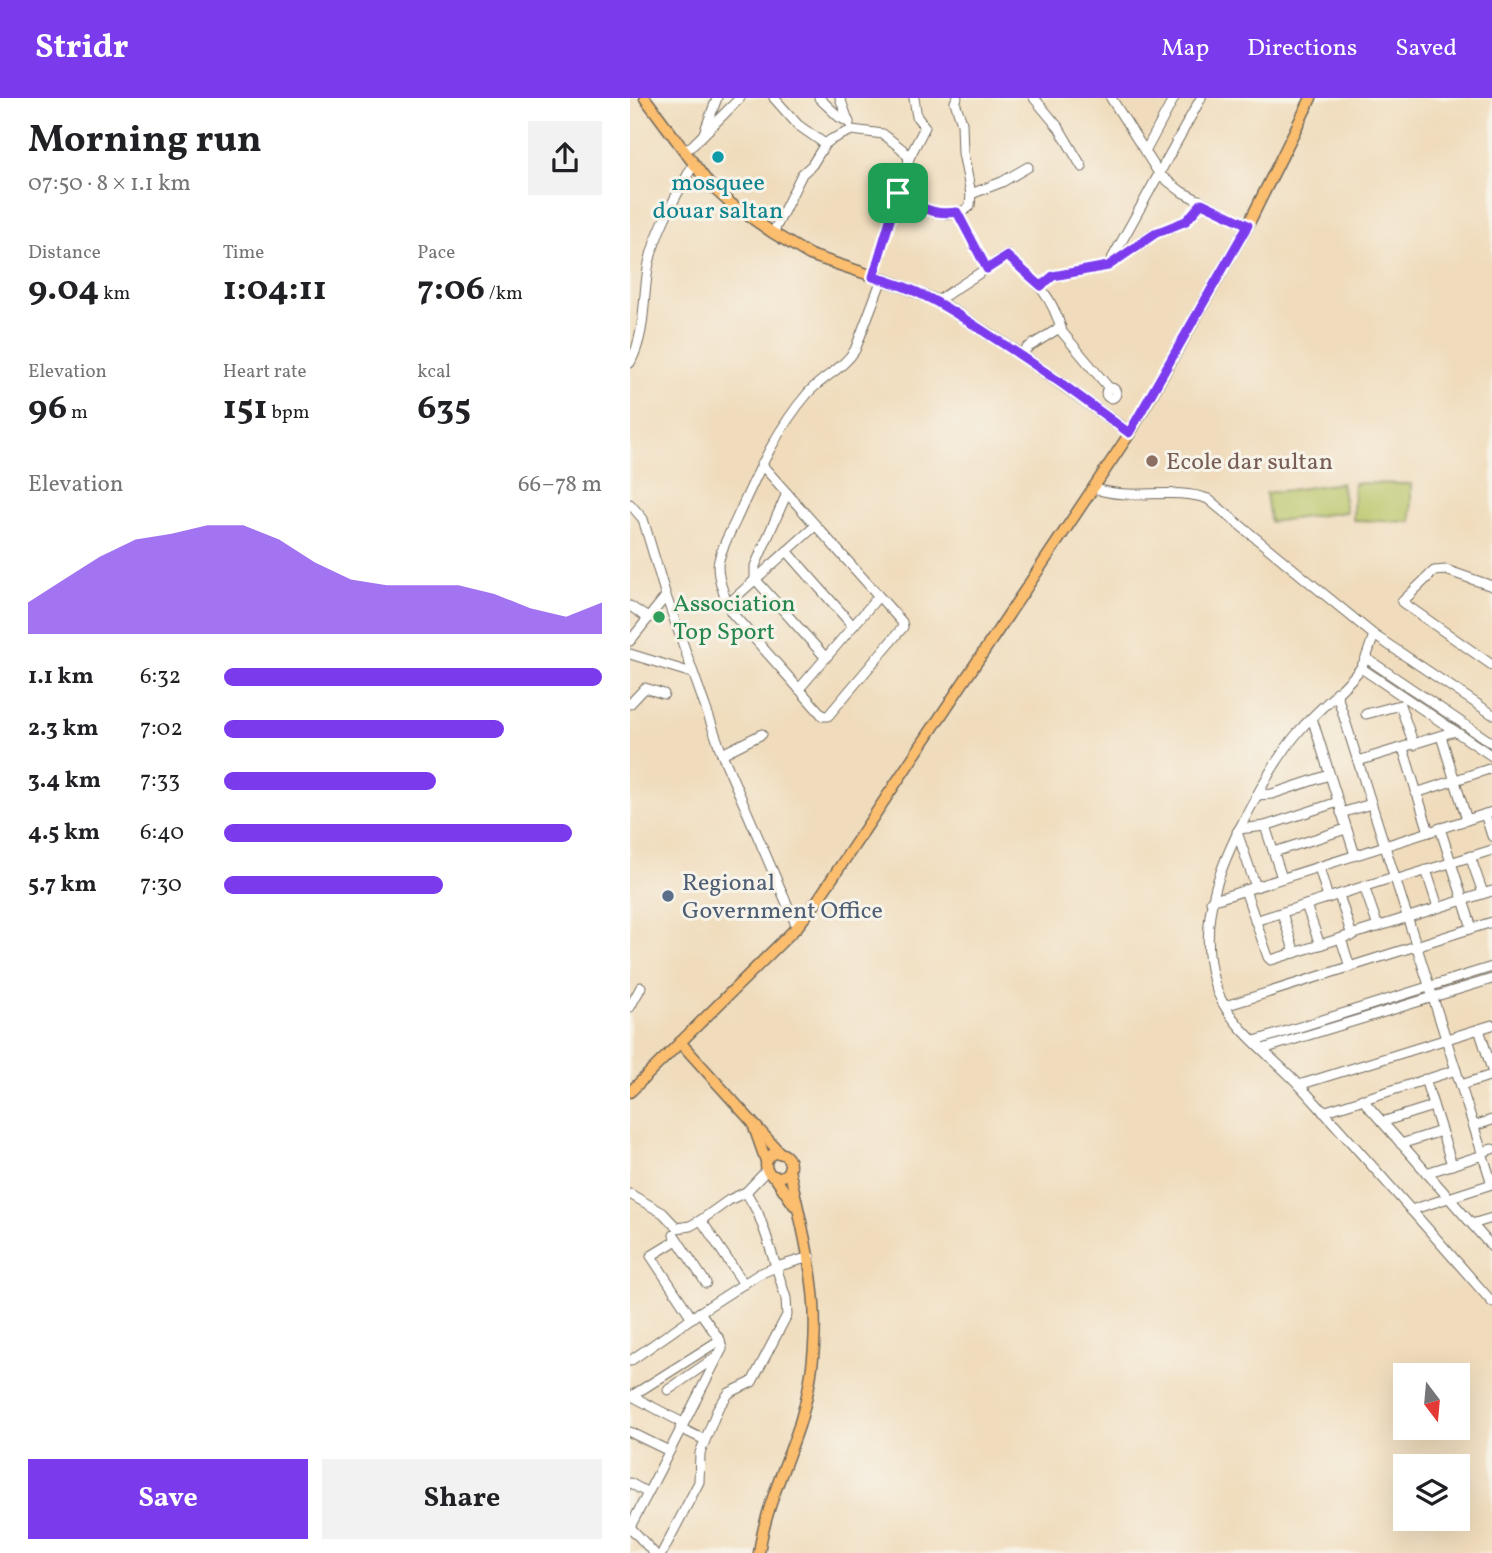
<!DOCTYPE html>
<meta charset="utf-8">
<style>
body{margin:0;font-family:Vollkorn,serif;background:#f2f2f2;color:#202124;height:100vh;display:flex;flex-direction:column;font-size:26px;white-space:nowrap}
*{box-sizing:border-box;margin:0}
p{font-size:23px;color:#757577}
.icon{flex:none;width:38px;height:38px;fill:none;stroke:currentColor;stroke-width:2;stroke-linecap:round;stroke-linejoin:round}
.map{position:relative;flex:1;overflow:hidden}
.panel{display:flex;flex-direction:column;background:#fff;width:630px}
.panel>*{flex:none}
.needle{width:46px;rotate:164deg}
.fabs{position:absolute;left:763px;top:1265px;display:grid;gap:14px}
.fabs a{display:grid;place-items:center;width:77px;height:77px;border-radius:0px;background:#fff;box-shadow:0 7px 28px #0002;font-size:35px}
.pin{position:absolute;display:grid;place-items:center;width:60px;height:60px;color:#fff;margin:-30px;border-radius:14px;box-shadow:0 4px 10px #0006}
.round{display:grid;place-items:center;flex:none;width:74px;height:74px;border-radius:0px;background:#f2f2f2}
.head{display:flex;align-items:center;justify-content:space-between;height:119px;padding:0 28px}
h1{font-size:38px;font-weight:700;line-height:52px}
.metrics{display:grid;grid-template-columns:repeat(3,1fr);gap:10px;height:119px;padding:7px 28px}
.metrics div{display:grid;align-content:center}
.metrics b{font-size:35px;font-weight:700}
.metrics small{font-size:19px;font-weight:400}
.metrics p{font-size:19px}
.chart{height:196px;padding:14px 28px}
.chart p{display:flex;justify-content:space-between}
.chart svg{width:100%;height:126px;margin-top:7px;fill:#7c3aed;opacity:.7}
.button{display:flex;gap:14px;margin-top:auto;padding:14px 28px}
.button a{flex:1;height:80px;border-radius:0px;background:#7c3aed;color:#fff;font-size:28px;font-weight:700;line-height:80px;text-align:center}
.button a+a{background:#f2f2f2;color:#202124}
ul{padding:0 28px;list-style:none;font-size:23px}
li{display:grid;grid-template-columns:112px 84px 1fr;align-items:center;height:52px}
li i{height:18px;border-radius:9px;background:#7c3aed}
header{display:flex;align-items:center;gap:42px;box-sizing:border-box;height:98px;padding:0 35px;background:#7c3aed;color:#fff}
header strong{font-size:33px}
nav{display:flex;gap:38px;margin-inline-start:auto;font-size:24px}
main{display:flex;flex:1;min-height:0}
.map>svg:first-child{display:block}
</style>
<header>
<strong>Stridr</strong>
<nav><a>Map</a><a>Directions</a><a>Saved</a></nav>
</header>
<main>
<section class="panel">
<div class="head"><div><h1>Morning run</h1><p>07:50 · 8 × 1.1 km</p></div><a class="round"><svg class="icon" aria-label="share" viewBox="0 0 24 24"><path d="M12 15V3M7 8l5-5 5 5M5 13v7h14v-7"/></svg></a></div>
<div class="metrics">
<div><p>Distance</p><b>9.04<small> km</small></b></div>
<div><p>Time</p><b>1:04:11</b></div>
<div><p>Pace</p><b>7:06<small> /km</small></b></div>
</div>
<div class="metrics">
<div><p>Elevation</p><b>96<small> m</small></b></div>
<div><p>Heart rate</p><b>151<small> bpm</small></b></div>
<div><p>kcal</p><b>635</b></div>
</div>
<div class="chart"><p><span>Elevation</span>66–78 m</p>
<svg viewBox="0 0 160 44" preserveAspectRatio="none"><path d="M0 44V33L10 25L20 17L30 11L40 9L50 6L60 6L70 11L80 19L90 25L100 27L110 27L120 27L130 30L140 35L150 38L160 33V44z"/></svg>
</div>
<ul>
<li><b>1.1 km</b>6:32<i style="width:100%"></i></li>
<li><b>2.3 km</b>7:02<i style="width:74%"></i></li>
<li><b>3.4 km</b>7:33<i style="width:56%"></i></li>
<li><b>4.5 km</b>6:40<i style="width:92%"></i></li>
<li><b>5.7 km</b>7:30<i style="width:58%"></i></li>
</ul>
<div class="button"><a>Save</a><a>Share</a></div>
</section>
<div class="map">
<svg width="862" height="1455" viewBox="0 0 862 1455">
<rect width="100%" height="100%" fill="#f7f3e8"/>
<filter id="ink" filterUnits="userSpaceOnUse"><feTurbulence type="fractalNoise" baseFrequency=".0143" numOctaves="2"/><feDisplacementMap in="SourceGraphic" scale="14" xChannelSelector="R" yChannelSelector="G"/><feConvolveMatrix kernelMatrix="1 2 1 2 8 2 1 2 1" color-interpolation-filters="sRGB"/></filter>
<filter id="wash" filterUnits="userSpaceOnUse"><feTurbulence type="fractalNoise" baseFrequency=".00686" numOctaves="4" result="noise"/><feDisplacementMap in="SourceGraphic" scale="28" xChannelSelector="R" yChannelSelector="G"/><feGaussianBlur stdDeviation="1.57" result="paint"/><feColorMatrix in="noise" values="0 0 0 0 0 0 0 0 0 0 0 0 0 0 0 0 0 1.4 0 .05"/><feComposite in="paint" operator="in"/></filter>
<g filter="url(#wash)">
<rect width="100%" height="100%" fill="#f0dcbc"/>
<g fill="#b9c567" stroke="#727849" stroke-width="2">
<polygon points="711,385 716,414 640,424 636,395"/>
<polygon points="724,385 781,386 781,424 723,422"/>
</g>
</g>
<g filter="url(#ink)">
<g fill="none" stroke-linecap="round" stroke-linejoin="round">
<defs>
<g id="minor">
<polyline points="144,0 168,27 195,46"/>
<polyline points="189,0 209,19 219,24"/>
<polyline points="210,0 219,25"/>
<polyline points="404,0 429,30 452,69"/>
<polyline points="481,0 530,77 552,94 618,127"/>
<polyline points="74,35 87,0"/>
<polyline points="54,53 63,47 110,0"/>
<polyline points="515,54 544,0"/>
<path d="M268 95C287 108 319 128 340 108L341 96 333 55 332 25 325 4 327 0"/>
<polyline points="341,96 372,84 398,69"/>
<polyline points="327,114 357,171"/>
<polyline points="143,135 172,76 182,67 195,46 202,41 222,32 253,36 272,51 279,60"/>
<polyline points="478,168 571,0"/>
<polyline points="243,179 264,107 276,77 279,60 295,29 287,19 284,0"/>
<polyline points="411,188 423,178 478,168 526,135 556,123 572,105"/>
<path d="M307 203 377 157C405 182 422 196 432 234L479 290"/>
<polyline points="391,257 397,250 431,229"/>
<path d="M0 265C17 233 12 200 19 165 27 130 46 98 63 67"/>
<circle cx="481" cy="295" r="5"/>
<path d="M131 366 272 524 273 529 198 618H193L101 514C95 501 85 474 89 462 92 448 100 435 106 422 126 378 146 332 178 295 192 279 213 271 225 252L252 181"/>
<path d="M464 390C500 404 542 388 578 401L744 537 862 616"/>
<polyline points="157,395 125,468 125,481 196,560"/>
<polyline points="0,406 13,421 36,498 92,656 167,829"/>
<polyline points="157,453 223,528"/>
<polyline points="862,488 816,472 804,473 772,504 862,567"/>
<polyline points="98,506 185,428"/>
<polyline points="0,508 18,520"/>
<path d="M744 537C740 547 737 562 730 571 713 593 689 610 670 632 652 653 637 678 624 703 593 760 566 818 584 884 596 928 642 957 671 989 736 1060 799 1132 862 1204"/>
<polyline points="0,543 36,498"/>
<polyline points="0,556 62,575"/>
<polyline points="736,560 862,645"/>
<polyline points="731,570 862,658"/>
<polyline points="169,591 248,499"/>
<polyline points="706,594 862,1086"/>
<polyline points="0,606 15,590 34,596"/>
<polyline points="736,616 770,607 784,647"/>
<polyline points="682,620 725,757"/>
<polyline points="811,638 837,722"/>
<polyline points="773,650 799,734"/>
<polyline points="92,656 132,636"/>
<polyline points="728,663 825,633"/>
<polyline points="786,695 862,670"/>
<polyline points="627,697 642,696 699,677"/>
<polyline points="711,715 741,706"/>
<polyline points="855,716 862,738"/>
<polyline points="635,728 652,780"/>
<polyline points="810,730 842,830"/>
<polyline points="609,731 635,728 708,704"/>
<polyline points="607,734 626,789"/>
<polyline points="644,754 716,731"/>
<polyline points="840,758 853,795"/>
<polyline points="689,769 698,800"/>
<polyline points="796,772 808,809"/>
<polyline points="765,782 862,752"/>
<polyline points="734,788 748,829"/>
<polyline points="615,792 638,859 641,862 862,793"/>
<polyline points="709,797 722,838"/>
<polyline points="581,803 862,714"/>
<polyline points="676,807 690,847"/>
<polyline points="652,815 665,855"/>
<polyline points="625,823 764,779"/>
<polyline points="711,841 720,869"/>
<polyline points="595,908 862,824"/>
<polyline points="0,909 11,889"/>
<polyline points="849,931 862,972"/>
<polyline points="625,943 862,869"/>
<polyline points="633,951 862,881"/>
<polyline points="795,981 822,1067"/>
<polyline points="669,987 862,927"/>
<polyline points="831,987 862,977"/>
<polyline points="732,1001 862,1149"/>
<polyline points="693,1014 826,972"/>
<polyline points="752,1024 803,1008"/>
<polyline points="844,1028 862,1022"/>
<polyline points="771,1046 811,1033"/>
<polyline points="852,1054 862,1051"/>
<polyline points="796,1075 853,1057"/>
<polyline points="0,1096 33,1115 47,1130 60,1128 71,1122 99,1102 116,1094 137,1072"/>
<polyline points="781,1112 862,1086"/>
<polyline points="71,1122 114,1186"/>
<polyline points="842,1126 862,1120"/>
<polyline points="44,1137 76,1185"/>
<polyline points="47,1142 21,1158 62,1220"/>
<polyline points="0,1263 70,1214 129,1176 146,1169 180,1159"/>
<polyline points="38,1292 86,1259 92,1251 90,1242 70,1214"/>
<polyline points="2,1298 53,1325"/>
<polyline points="0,1299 90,1242"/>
<polyline points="50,1330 75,1342"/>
<polyline points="0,1334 39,1353"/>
<polyline points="0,1385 18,1395 0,1429 24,1455"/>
<polyline points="18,1395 92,1251"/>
<polyline points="32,1455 69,1384 70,1355 88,1310 99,1295 122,1284 157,1217 156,1200 136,1137 128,1115 116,1094"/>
</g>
<g id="major">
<polyline points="15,0 79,86 100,105 143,135 180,157 267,186 307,203 391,257 500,335"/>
<polyline points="50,944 150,1055"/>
<polyline points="0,994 167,829 185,806 500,335 618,127 681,0"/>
<polyline points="124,1029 136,1063"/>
<circle cx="148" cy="1067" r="12"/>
<polyline points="144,1078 164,1107"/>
<path d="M129 1455C135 1411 155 1370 169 1328 199 1229 181 1167 159 1071"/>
</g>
</defs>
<use href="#minor" stroke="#70695e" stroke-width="11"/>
<use href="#major" stroke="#70695e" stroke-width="13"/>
<use href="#minor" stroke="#fff" stroke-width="9"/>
<use href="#major" stroke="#fbbd6e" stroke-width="10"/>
</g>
</g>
<g fill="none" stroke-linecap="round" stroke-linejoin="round" filter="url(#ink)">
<defs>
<path id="route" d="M268 95C287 108 303 118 327 114L357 171 377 158 411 188 423 178 478 168 526 135 556 123 572 105 618 127 499 335C456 303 413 271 367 242 327 216 291 190 243 179Z"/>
</defs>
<use href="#route" stroke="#fff" stroke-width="14"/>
<use href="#route" stroke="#7c3aed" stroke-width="9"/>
</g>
<circle fill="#0f9aa8" stroke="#f7f3e8" stroke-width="2.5" cx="88" cy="59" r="7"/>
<circle fill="#8d6e63" stroke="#f7f3e8" stroke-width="2.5" cx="522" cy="363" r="7"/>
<circle fill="#2e9e5b" stroke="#f7f3e8" stroke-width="2.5" cx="29" cy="519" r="7"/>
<circle fill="#5c6f8a" stroke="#f7f3e8" stroke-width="2.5" cx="38" cy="798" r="7"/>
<g text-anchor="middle" stroke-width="6" stroke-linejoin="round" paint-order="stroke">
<g font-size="24" fill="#0d838f" stroke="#f7f3e8">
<text x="88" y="92">mosquee<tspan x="88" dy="28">douar saltan</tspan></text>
</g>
<g font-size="24" fill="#785e54" stroke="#f7f3e8" text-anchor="start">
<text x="536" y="371">Ecole dar sultan</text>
</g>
<g font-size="24" fill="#27864d" stroke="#f7f3e8" text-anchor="start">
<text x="43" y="513">Association<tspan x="43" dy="28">Top Sport</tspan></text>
</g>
<g font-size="24" fill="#4e5e75" stroke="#f7f3e8" text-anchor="start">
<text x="52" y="792">Regional<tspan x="52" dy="28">Government Office</tspan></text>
</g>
</g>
</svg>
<div class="fabs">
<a><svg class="needle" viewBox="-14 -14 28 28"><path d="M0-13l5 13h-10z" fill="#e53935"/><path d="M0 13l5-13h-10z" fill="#757577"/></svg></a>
<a><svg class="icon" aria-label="layers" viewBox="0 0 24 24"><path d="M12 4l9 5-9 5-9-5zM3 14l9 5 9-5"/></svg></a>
</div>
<div class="pin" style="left:268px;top:95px;background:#1e9e55"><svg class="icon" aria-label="arrive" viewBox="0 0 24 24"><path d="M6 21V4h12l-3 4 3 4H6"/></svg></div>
</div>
</main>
